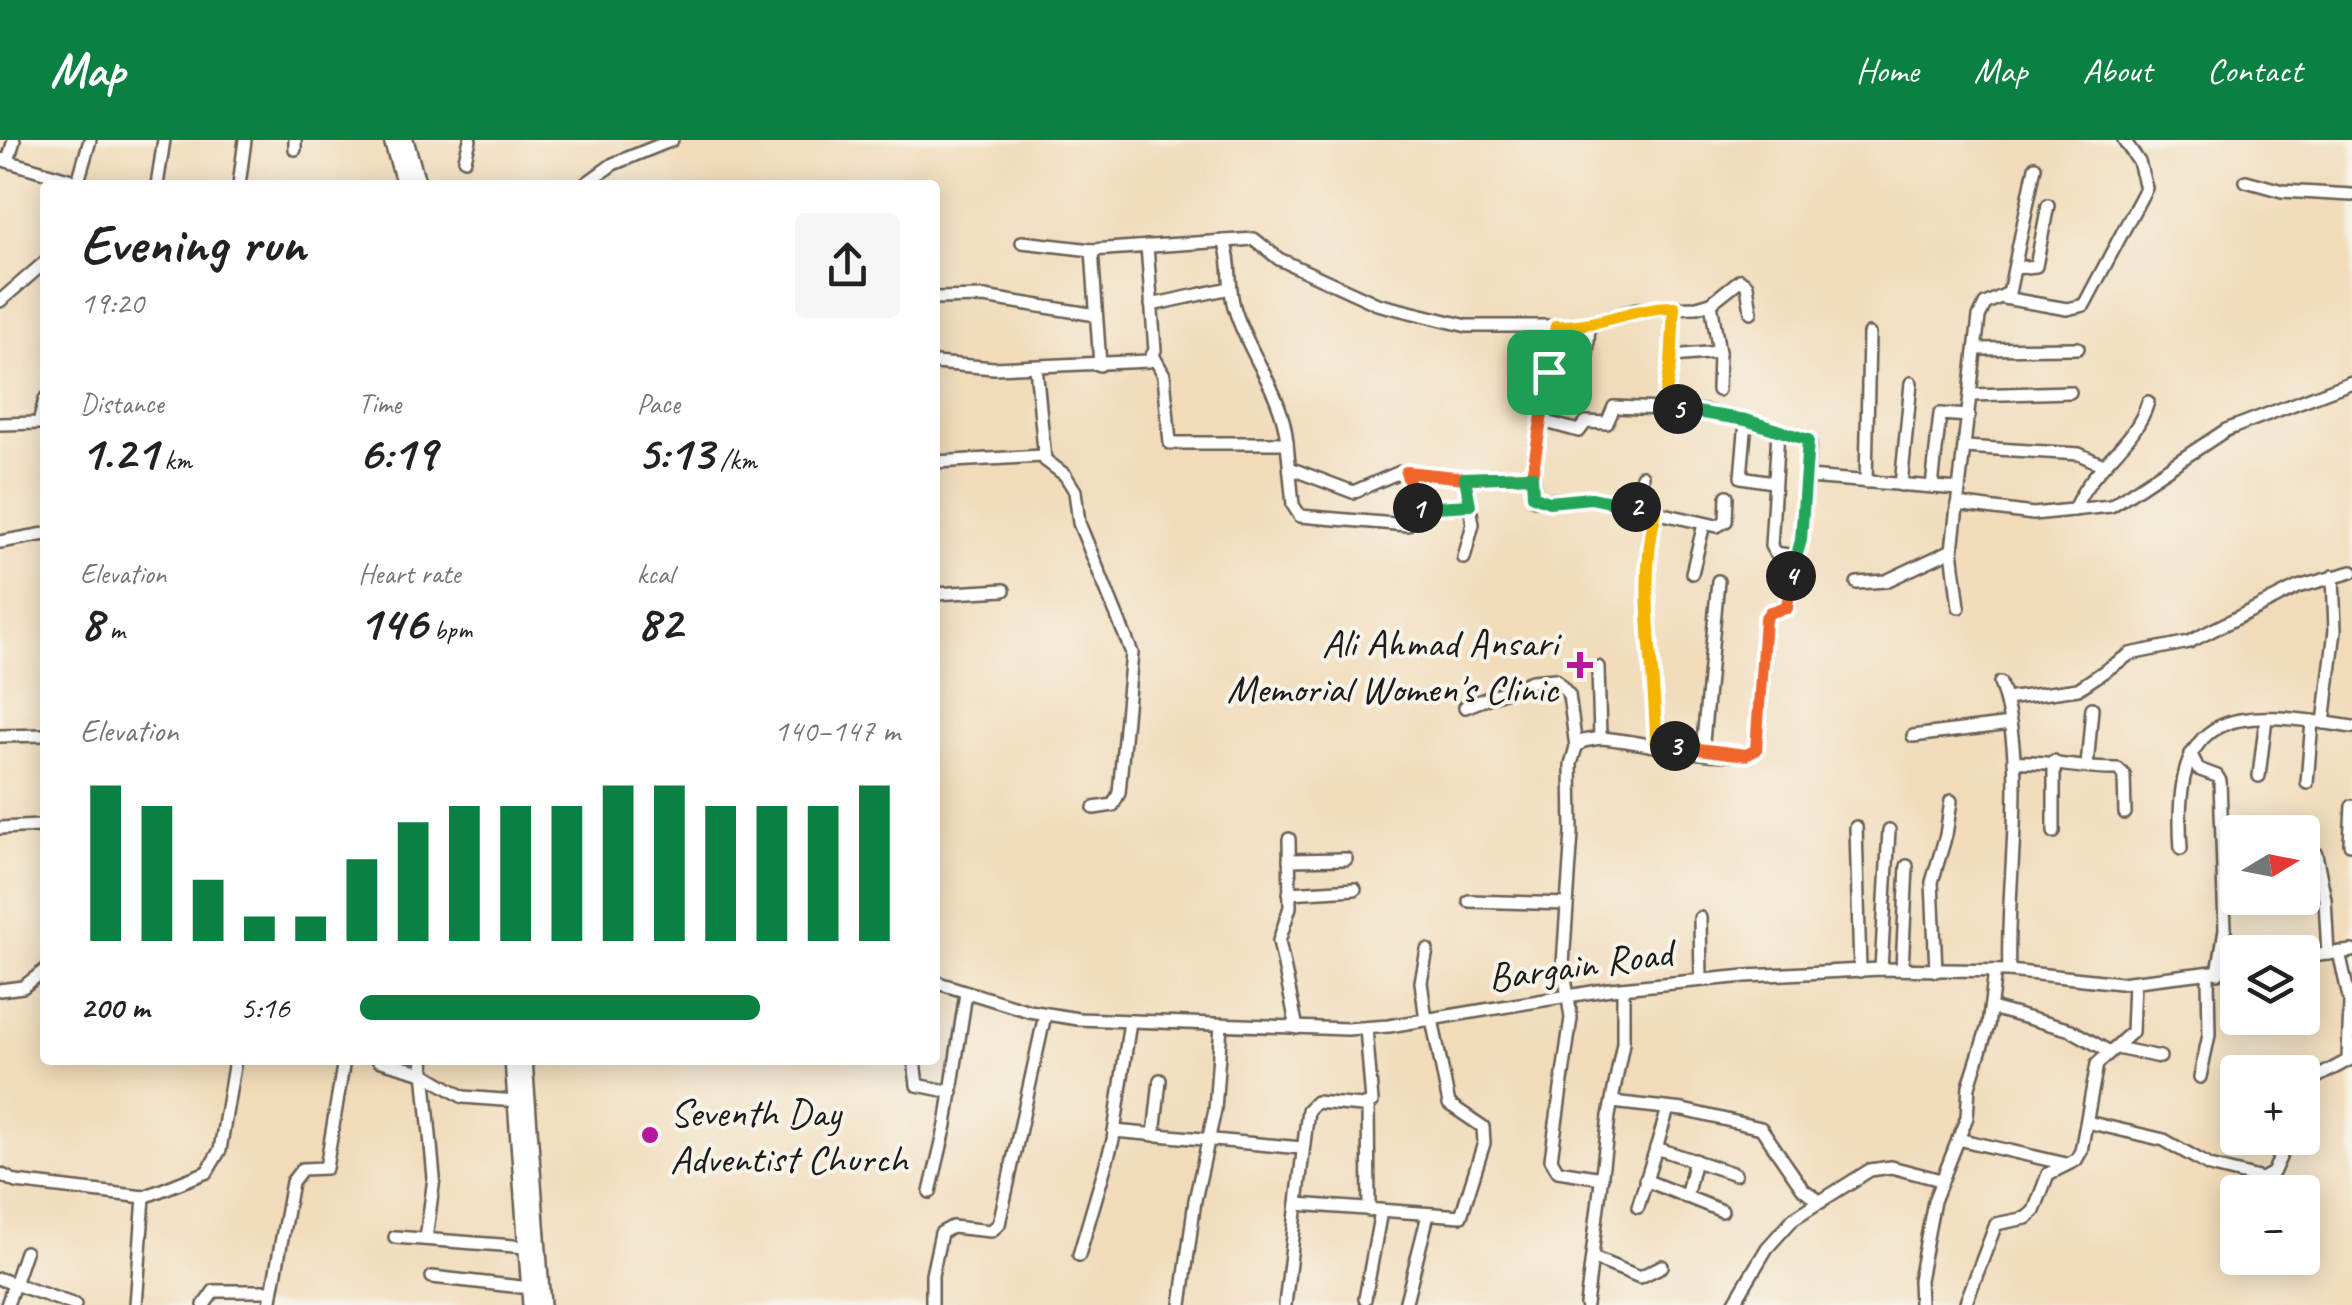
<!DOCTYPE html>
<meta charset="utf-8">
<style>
body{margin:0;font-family:Caveat,sans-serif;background:#f6f6f6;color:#222;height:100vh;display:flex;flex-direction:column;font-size:38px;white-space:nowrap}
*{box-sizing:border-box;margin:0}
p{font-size:32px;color:#767676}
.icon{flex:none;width:55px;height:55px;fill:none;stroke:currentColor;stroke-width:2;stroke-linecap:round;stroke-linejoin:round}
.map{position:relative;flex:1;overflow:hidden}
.drawer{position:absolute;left:40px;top:40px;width:900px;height:885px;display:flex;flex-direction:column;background:#fff;border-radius:10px;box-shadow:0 5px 25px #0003}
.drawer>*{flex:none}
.needle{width:65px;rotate:80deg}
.tools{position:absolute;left:2220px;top:675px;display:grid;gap:20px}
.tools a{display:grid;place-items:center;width:100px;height:100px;border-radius:10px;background:#fff;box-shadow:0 5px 25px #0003;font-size:50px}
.pin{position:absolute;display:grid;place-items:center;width:85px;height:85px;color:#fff;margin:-42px;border-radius:20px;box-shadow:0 5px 15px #0006}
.km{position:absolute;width:50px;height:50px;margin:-25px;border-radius:50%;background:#222;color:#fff;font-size:28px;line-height:50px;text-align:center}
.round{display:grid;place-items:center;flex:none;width:105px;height:105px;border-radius:10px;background:#f6f6f6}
.overview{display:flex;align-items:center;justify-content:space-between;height:170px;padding:0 40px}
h1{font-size:55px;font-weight:800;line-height:75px}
.stats{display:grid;grid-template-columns:repeat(3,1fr);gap:15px;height:170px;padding:10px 40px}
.stats div{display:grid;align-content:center}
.stats b{font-size:50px;font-weight:800}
.stats small{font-size:28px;font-weight:400}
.stats p{font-size:28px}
.chart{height:280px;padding:20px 40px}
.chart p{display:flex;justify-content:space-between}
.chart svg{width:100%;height:180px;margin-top:10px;stroke:#0b8043;stroke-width:6}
ul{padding:0 40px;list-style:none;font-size:32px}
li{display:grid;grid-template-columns:160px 120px 1fr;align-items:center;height:75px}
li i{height:25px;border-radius:12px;background:#0b8043}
header{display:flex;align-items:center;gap:60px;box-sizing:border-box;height:140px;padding:0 50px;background:#0b8043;color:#fff}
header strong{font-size:48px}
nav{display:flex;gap:55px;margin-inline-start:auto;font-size:35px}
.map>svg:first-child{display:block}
</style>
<header>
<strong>Map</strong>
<nav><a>Home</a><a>Map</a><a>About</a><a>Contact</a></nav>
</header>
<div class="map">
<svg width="2352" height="1165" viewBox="0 0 2352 1165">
<rect width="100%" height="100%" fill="#f7f3e8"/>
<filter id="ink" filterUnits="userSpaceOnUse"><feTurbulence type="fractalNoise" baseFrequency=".01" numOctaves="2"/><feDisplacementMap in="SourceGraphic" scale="20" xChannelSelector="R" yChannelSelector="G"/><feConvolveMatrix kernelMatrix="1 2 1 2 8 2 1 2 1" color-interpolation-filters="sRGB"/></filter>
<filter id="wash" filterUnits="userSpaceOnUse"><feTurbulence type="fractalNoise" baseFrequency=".0048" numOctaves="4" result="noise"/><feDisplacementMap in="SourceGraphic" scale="40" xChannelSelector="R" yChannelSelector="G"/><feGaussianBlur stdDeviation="2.25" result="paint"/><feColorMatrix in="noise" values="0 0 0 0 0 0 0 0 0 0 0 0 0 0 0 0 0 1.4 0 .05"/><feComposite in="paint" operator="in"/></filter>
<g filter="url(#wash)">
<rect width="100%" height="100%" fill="#f1dbba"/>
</g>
<g filter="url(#ink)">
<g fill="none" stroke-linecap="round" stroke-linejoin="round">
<defs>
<g id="minor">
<polyline points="295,0 295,9"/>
<polyline points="0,19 78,42"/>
<polyline points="465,19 470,0"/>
<polyline points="8,21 14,0"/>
<polyline points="2246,41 2282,51 2352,55"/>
<polyline points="77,45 90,0"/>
<polyline points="157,45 164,0"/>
<polyline points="239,45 245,0"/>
<polyline points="584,45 613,24 672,0"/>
<path d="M1224 101C1233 124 1227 147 1235 170 1249 216 1283 253 1287 303"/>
<polyline points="1022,102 1092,110 1254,99 1279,119 1377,164 1467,186 1582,186 1637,169 1697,167 1711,163 1740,140 1747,145 1751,172"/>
<polyline points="1092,110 1100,225"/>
<polyline points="2015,128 2036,126 2048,65"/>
<polyline points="935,158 984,157 1096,175"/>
<polyline points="2004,158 2067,169 2084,165 2146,48 2139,22 2124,0"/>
<polyline points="0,161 45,122"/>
<polyline points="1711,163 1719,212 1718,250"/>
<polyline points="1151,165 1230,148"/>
<polyline points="1556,187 1533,323 1535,360 1596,359 1717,386 1726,381 1727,356"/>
<polyline points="1978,209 2078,208"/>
<polyline points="1672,216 1719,212"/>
<polyline points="1154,217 1164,235 1170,303 1287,303 1293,365 1300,376 1407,385"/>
<polyline points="935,223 994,228 1149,221 1155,210 1147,106"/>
<polyline points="1036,227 1045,320 1065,335 1075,351 1079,383 1132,513 1119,653 1113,665 1094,668"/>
<polyline points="1972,255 2070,252"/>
<polyline points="1584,263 1589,185"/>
<polyline points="1542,281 1579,291 1586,282 1607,283 1614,267 1663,269 1671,224 1673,167"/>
<polyline points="1746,281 1741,337 1773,342"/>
<polyline points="0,284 39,283 45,259"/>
<polyline points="1778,291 1771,406 1775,413 1795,416"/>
<polyline points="1965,307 2079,314 2103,325"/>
<polyline points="935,322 1043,316"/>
<polyline points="1292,329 1353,352 1400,332 1465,338 1532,336"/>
<polyline points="1406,332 1412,361 1419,369 1470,365"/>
<polyline points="1808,337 1959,349"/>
<polyline points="1866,342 1869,194"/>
<polyline points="1901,345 1911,243"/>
<polyline points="1932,347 1940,274 1969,276"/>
<polyline points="1957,364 2033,374 2111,366 2226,290 2352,242"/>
<polyline points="1639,367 1642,336"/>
<path d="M2074 370C2090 327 2135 306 2148 262"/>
<polyline points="0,402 45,394"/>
<polyline points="1464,418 1473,384 1465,338"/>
<polyline points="1692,433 1704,384"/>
<polyline points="1857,443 1886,441 1952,410"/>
<polyline points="935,454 1004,450"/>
<polyline points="1959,467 1952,410 1979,177 1985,164 2009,153 2035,27"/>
<polyline points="1598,527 1600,598"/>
<path d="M2000 543C2030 626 2005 741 2009 831"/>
<polyline points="2006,559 2078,549 2130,514 2189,502 2298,447 2352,432"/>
<polyline points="1465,567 1532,541 1555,539 1569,555 1576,607"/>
<polyline points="2324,583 2335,490 2333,436"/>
<polyline points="0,596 45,595"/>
<polyline points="1913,596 2010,584"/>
<path d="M1656 602C1656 523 1637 448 1657 371"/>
<polyline points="1702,612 1718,441"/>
<polyline points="2191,614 2198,629 2217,636 2220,641 2225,789 2218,833"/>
<path d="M2014 622C2050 620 2083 630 2118 629L2124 635 2125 673"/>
<polyline points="2087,627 2092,568"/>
<polyline points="2259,636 2266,578"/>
<polyline points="2307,643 2312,581"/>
<polyline points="1856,687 1860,831"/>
<polyline points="0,688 40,686"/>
<polyline points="2054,692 2054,621"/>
<polyline points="1289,699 1290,767 1279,801 1297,888"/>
<polyline points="2350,704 2352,666"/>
<path d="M2181 709C2171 565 2234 568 2352 587"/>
<polyline points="2316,714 2325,759 2328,814"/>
<polyline points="1289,720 1346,719"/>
<polyline points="1289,753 1355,749"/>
<polyline points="1469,761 1566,764"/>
<polyline points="1700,778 1701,840"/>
<polyline points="2339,812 2350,862 2348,920"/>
<polyline points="2302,817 2352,811"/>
<polyline points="1881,829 1889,690"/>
<polyline points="1902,829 1907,726"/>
<polyline points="1936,831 1932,742 1946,695 1951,661"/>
<polyline points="935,842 1029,871 1078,879 1347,889 1389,886 1610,849 1746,836 1881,829 2009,831 2120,843 2238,829"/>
<polyline points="0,850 23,847 45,830"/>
<polyline points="1991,868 2071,890 2108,911"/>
<polyline points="1426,880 1421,842 1427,810"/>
<polyline points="2117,908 2160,917"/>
<polyline points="378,920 423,933 463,957 516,961"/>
<polyline points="423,920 434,1038 426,1099"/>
<polyline points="914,920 917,945 952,952"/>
<polyline points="2200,937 2209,895 2208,835"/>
<polyline points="2302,945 2351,919"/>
<polyline points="1612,962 1683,970 1761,988 1803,1049 1821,1062"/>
<polyline points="1368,965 1369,1070"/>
<polyline points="2087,982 2164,1000 2210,1026 2262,1039 2273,1033 2289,998"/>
<polyline points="1114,991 1302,1008"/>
<polyline points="1154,995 1160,940"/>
<polyline points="1958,999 2066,1024"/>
<polyline points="1656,1008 1735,1034"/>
<polyline points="0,1034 16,1042 144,1057 207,1032 220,1010 235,920"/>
<path d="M1602 1038 1558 1031 1551 1019 1571 878 1563 824 1572 693 1571 624 1576 607 1583 601 1600 598C1634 599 1732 626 1756 610L1765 479 1770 472 1789 465 1792 426 1801 400 1810 302 1805 298 1704 271 1663 269"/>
<polyline points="1645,1040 1722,1071"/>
<polyline points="930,1052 946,985 966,853"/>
<polyline points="1686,1057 1695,1020"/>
<polyline points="1297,1064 1461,1076 1484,1003 1483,987 1449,964 1432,879"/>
<polyline points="1638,1067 1668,969"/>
<polyline points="395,1097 527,1107"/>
<polyline points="1079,1115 1113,1000 1130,881"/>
<polyline points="1593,1118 1640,1137 1662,1126"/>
<polyline points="432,1137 530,1148"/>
<polyline points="0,1139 75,1165"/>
<polyline points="1365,1159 1381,1071"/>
<polyline points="7,1165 25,1112"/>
<polyline points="136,1165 144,1057"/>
<polyline points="204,1165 214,1151 272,1151"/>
<polyline points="270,1165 292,1042 302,1029 326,1028 344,920"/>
<polyline points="932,1165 932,1135 941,1093 952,1087 991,1091 999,1084 1045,875"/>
<polyline points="1181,1165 1195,1060 1215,970 1221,885"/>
<polyline points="1285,1165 1308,970 1316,962 1362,966 1372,962 1366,888"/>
<polyline points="1405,1165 1428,1075"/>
<polyline points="1586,1165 1609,976 1623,903 1623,848"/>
<polyline points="1733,1165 1767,1108 1794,1078 1870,1030 1891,1027 1941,1040"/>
<polyline points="1920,1165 1919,1140 1934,1061 1967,977 1969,946 1988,886 1995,831"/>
<polyline points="1965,1165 1996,1084 2026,1078 2034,1071 2048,1034 2076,1020 2081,1011 2097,924 2132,892 2134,842"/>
</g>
<g id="major">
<polyline points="392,0 405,45"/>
<polyline points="405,0 418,45"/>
<polyline points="513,920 531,1165"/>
<polyline points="524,920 542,1165"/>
</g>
</defs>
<use href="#minor" stroke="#675f53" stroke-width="16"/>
<use href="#major" stroke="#675f53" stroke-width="20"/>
<use href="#minor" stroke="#fff" stroke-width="11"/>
<use href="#major" stroke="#fff" stroke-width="15"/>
</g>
</g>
<g fill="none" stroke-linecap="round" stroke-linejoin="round" filter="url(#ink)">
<defs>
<polyline id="split-1" points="1418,368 1406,332 1465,338 1532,336 1549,232"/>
<polyline id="split-2" points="1418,368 1470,365 1465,338 1532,336 1533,356 1549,362 1591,358 1636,367"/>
<path id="split-3" d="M1636 367 1656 371C1637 448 1655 523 1656 602L1675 606"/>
<polyline id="split-4" points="1675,606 1746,615 1756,610 1765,479 1770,472 1787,468 1791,436"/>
<polyline id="split-5" points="1678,269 1746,280 1808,300 1801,400 1791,436"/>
<path id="split-6" d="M1549 232 1556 186C1597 188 1632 167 1674 167L1671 224 1663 269H1678"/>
</defs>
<use href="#split-1" stroke="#fff" stroke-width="20"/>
<use href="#split-2" stroke="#fff" stroke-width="20"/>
<use href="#split-3" stroke="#fff" stroke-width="20"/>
<use href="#split-4" stroke="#fff" stroke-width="20"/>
<use href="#split-5" stroke="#fff" stroke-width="20"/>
<use href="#split-6" stroke="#fff" stroke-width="20"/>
<use href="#split-1" stroke="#f0652b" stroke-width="12"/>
<use href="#split-2" stroke="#22a559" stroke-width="12"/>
<use href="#split-3" stroke="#f5b400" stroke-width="12"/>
<use href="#split-4" stroke="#f0652b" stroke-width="12"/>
<use href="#split-5" stroke="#22a559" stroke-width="12"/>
<use href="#split-6" stroke="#f5b400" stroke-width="12"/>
</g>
<g fill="#b5179e" stroke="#f7f3e8" stroke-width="4">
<path d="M1575 510h10v10h10v10h-10v10h-10v-10h-10v-10h10z"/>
<circle cx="650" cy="995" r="10"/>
</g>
<g text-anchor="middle" stroke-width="8" stroke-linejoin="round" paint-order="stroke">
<g font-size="40" fill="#1c1c1c" stroke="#f7f3e8" text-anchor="end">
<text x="1558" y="516">Ali Ahmad Ansari<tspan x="1558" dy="46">Memorial Women's Clinic</tspan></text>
<text x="670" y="986" text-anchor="start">Seventh Day<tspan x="670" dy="46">Adventist Church</tspan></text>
</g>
<g font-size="40" fill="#1c1c1c" stroke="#f7f3e8">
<text transform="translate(1580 824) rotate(-8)" y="14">Bargain Road</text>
</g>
</g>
</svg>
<div class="tools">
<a><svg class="needle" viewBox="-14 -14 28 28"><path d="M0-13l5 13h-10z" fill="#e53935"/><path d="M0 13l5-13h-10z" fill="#767676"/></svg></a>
<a><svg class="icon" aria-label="layers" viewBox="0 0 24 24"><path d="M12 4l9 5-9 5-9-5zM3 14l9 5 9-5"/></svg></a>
<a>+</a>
<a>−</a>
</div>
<div class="pin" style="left:1549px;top:232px;background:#1e9e55"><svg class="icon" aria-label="arrive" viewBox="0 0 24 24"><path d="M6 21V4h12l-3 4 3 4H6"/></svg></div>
<b class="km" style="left:1418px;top:368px">1</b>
<b class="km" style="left:1636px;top:367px">2</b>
<b class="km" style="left:1675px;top:606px">3</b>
<b class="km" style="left:1791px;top:436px">4</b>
<b class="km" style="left:1678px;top:269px">5</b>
<section class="drawer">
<div class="overview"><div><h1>Evening run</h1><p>19:20</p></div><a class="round"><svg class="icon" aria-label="share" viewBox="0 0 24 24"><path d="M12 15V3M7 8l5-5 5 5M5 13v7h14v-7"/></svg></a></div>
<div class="stats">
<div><p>Distance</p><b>1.21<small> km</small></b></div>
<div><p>Time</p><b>6:19</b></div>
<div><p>Pace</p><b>5:13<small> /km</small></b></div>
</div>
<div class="stats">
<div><p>Elevation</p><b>8<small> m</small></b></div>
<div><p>Heart rate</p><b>146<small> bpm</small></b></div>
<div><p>kcal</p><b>82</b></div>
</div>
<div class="chart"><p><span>Elevation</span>140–147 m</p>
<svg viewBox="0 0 160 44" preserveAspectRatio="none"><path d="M5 44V6M15 44V11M25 44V29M35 44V38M45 44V38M55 44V24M65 44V15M75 44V11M85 44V11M95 44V11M105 44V6M115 44V6M125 44V11M135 44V11M145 44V11M155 44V6"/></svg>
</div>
<ul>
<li><b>200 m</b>5:16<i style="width:74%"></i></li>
</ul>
</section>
</div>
